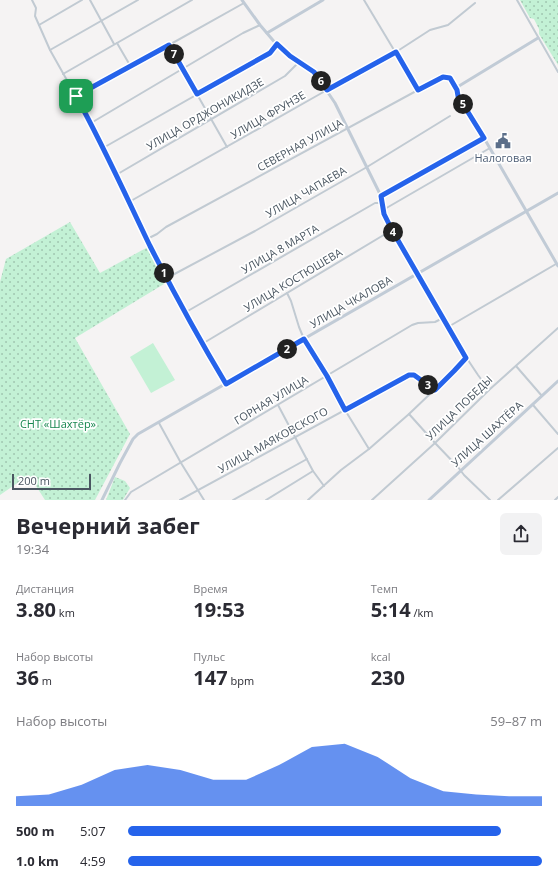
<!DOCTYPE html>
<html lang="ru">
<meta charset="utf-8">
<style>
body{margin:0;font-family:"Open Sans",sans-serif;background:#f2f2f3;color:#2b2b33;height:100vh;display:flex;flex-direction:column;font-size:15px;white-space:nowrap}
*{box-sizing:border-box;margin:0}
p{font-size:13px;color:#7c7c81}
.icon{flex:none;width:22px;height:22px;fill:none;stroke:currentColor;stroke-width:2;stroke-linecap:round;stroke-linejoin:round}
.map{position:relative;height:500px;overflow:hidden}
.sheet{display:flex;flex-direction:column;background:#fff;flex:1}
.sheet>*{flex:none}
.scale{position:absolute;left:12px;bottom:10px;width:79px;box-sizing:border-box;padding-left:4px;border:2px solid #4a5661;border-top:0;font-size:11px;line-height:14px;white-space:nowrap;color:#4a5661;-webkit-text-stroke:3px #fff;paint-order:stroke}
.pin{position:absolute;display:grid;place-items:center;width:34px;height:34px;color:#fff;margin:-17px;border-radius:8px;box-shadow:0 2px 6px #0006}
.km{position:absolute;width:20px;height:20px;margin:-10px;border-radius:50%;background:#222;color:#fff;font-size:11px;line-height:20px;text-align:center}
.round{display:grid;place-items:center;flex:none;width:42px;height:42px;border-radius:6px;background:#f2f2f3}
.overview{display:flex;align-items:center;justify-content:space-between;height:68px;padding:0 16px}
h1{font-size:22px;font-weight:700;line-height:30px}
.stats{display:grid;grid-template-columns:repeat(3,1fr);gap:6px;height:68px;padding:4px 16px}
.stats div{display:grid;align-content:center}
.stats b{font-size:20px;font-weight:700}
.stats small{font-size:11px;font-weight:400}
.stats p{font-size:11px}
.chart{height:112px;padding:8px 16px}
.chart p{display:flex;justify-content:space-between}
.chart svg{width:100%;height:72px;margin-top:4px;fill:#2563eb;opacity:.7}
ul{padding:0 16px;list-style:none;font-size:13px}
li{display:grid;grid-template-columns:64px 48px 1fr;align-items:center;height:30px}
li i{height:10px;border-radius:5px;background:#2563eb}
.map>svg:first-child{display:block}
</style>
<div class="map">
<svg width="558" height="500" viewBox="0 0 558 500">
<defs>
<pattern id="park-dots" width="8" height="8" patternUnits="userSpaceOnUse"><rect width="8" height="8" fill="#c3f1d5"/><path d="M2 2h.1M6 6h.1" fill="none" stroke="#a0c6b0" stroke-width="1.8" stroke-linecap="round"/></pattern>
</defs>
<rect width="100%" height="100%" fill="#f5f3f3"/>
<g fill="url(#park-dots)">
<polygon points="520,0 558,0 558,65 539,34 539,29 534,19 530,18"/>
<polygon points="70,222 100,273 148,247 164,284 75,338 130,434 95,500 45,500 29,475 0,495 0,282 6,259"/>
<polygon points="115,477 125,481 130,488 123,500 106,500"/>
</g>
<polygon fill="#c3f1d5" points="153,343 175,380 151,393 130,357"/>
<g fill="none" stroke-linecap="round" stroke-linejoin="round">
<g stroke="#c1cad2" stroke-width="2">
<polyline points="32,0 36,8 35,16 50,50 91,123 168,280 202,344 226,384"/>
<polyline points="90,0 114,44"/>
<polyline points="364,0 418,90"/>
<polyline points="517,0 558,72"/>
<polyline points="39,25 82,0"/>
<polyline points="117,43 131,67"/>
<polyline points="169,45 227,147"/>
<polyline points="50,50 138,0"/>
<polyline points="63,74 192,0"/>
<polyline points="76,96 169,45 244,3"/>
<polyline points="91,123 243,33 260,25"/>
<polyline points="103,148 270,53 277,45"/>
<polyline points="116,175 285,76 299,62"/>
<polyline points="381,196 484,138"/>
<polyline points="129,202 327,90 396,52 430,30 448,25 475,3"/>
<polyline points="383,210 490,148"/>
<polyline points="147,239 157,234 166,227 418,90 443,77 450,78 457,90"/>
<polyline points="418,274 466,357 478,375 489,390"/>
<polyline points="167,278 255,231 367,167 450,116"/>
<polyline points="287,293 291,301 299,327 304,339 327,376 345,410 369,449"/>
<polyline points="186,312 375,203 382,203"/>
<polyline points="448,327 556,264"/>
<polyline points="202,344 392,230"/>
<polyline points="516,366 542,396"/>
<polyline points="278,405 313,471"/>
<polyline points="533,405 558,434"/>
<polyline points="409,414 435,443 458,467 464,475 490,500"/>
<polyline points="159,423 181,463 204,500"/>
<polyline points="125,500 131,492 412,325 418,323 435,322 443,318"/>
<polyline points="180,500 409,375 414,375 435,390"/>
<polyline points="233,500 307,459"/>
<polyline points="266,500 313,471 324,486"/>
<polyline points="308,500 341,470 369,449 409,414 454,371 466,357"/>
<polyline points="372,500 435,443 489,390 558,328"/>
<polyline points="498,500 558,448"/>
<polyline points="555,500 558,497"/>
</g>
<g stroke="#c1cbd6" stroke-width="3">
<polyline points="242,0 260,25 277,45 290,56 314,72 335,103 381,196 385,218 418,274"/>
<polyline points="267,33 323,0"/>
<path d="M538 38 459 86C457 90 457 92 458 96L484 138 558 266"/>
<polyline points="102,500 120,463 133,439 138,434 558,193"/>
<polyline points="429,500 558,381"/>
</g>
</g>
<g fill="none" stroke-linecap="round" stroke-linejoin="round">
<defs>
<path id="route" d="M277 44 290 56 314 72 327 90 396 52 418 90 443 77 450 78 457 90 458 96 484 138 381 196 384 214 392 230 466 358 454 371 435 390 414 375H409L345 410 327 376 304 339 226 384C199 339 174 293 150 246 126 196 103 145 76 96L169 45 197 94 270 53Z"/>
</defs>
<use href="#route" stroke="#fff" stroke-width="8"/>
<use href="#route" stroke="#2563eb" stroke-width="5"/>
</g>
<defs>
<symbol id="civic-bare" viewBox="-9 -9 18 18"><path d="M-.6-6.5H3V-4.5H.6V-3L4-1V1h2V6H-6V1h2V-1L-.6-3ZM-1.2 2.5V6h2.4V2.5Z" fill="#5c6f8a" stroke="#fff" stroke-width="2.5" paint-order="stroke"/></symbol>
</defs>
<g fill-rule="evenodd">
<use href="#civic-bare" x="492" y="130" width="22" height="22"/>
</g>
<g text-anchor="middle" stroke-width="3.5" stroke-linejoin="round" paint-order="stroke">
<g font-size="11" fill="#4a5661" stroke="#fff">
<text transform="translate(205 114) rotate(-30)" y="4">УЛИЦА ОРДЖОНИКИДЗЕ</text>
<text transform="translate(268 115) rotate(-30)" y="4">УЛИЦА ФРУНЗЕ</text>
<text transform="translate(300 145) rotate(-29)" y="4">СЕВЕРНАЯ УЛИЦА</text>
<text transform="translate(306 192) rotate(-30)" y="4">УЛИЦА ЧАПАЕВА</text>
<text transform="translate(280 249) rotate(-30)" y="4">УЛИЦА 8 МАРТА</text>
<text transform="translate(293 280) rotate(-31)" y="4">УЛИЦА КОСТЮШЕВА</text>
<text transform="translate(351 302) rotate(-30)" y="4">УЛИЦА ЧКАЛОВА</text>
<text transform="translate(271 400) rotate(-31)" y="4">ГОРНАЯ УЛИЦА</text>
<text transform="translate(459 408) rotate(-44)" y="4">УЛИЦА ПОБЕДЫ</text>
<text transform="translate(487 434) rotate(-42)" y="4">УЛИЦА ШАХТЁРА</text>
<text transform="translate(273 440) rotate(-29)" y="4">УЛИЦА МАЯКОВСКОГО</text>
</g>
<g font-size="11" fill="#4e5e75" stroke="#fff">
<text x="503" y="162">Налоговая</text>
</g>
<g font-size="11" fill="#17864f" stroke="#fff">
<text x="58" y="428">СНТ «Шахтёр»</text>
</g>
</g>
</svg>
<div class="scale">200 m</div>
<div class="pin" style="left:76px;top:96px;background:#1e9e55"><svg class="icon" aria-label="arrive" viewBox="0 0 24 24"><path d="M6 21V4h12l-3 4 3 4H6"/></svg></div>
<b class="km" style="left:164px;top:273px">1</b>
<b class="km" style="left:287px;top:349px">2</b>
<b class="km" style="left:428px;top:385px">3</b>
<b class="km" style="left:393px;top:232px">4</b>
<b class="km" style="left:463px;top:104px">5</b>
<b class="km" style="left:321px;top:81px">6</b>
<b class="km" style="left:174px;top:54px">7</b>
</div>
<section class="sheet">
<div class="overview"><div><h1>Вечерний забег</h1><p>19:34</p></div><a class="round"><svg class="icon" aria-label="share" viewBox="0 0 24 24"><path d="M12 15V3M7 8l5-5 5 5M5 13v7h14v-7"/></svg></a></div>
<div class="stats">
<div><p>Дистанция</p><b>3.80<small> km</small></b></div>
<div><p>Время</p><b>19:53</b></div>
<div><p>Темп</p><b>5:14<small> /km</small></b></div>
</div>
<div class="stats">
<div><p>Набор высоты</p><b>36<small> m</small></b></div>
<div><p>Пульс</p><b>147<small> bpm</small></b></div>
<div><p>kcal</p><b>230</b></div>
</div>
<div class="chart"><p><span>Набор высоты</span>59–87 m</p>
<svg viewBox="0 0 160 44" preserveAspectRatio="none"><path d="M0 44V38L10 37L20 31L30 22L40 19L50 22L60 28L70 28L80 19L90 8L100 6L110 14L120 27L130 35L140 37L150 38L160 38V44z"/></svg>
</div>
<ul>
<li><b>500 m</b>5:07<i style="width:90%"></i></li>
<li><b>1.0 km</b>4:59<i style="width:100%"></i></li>
</ul>
</section>
